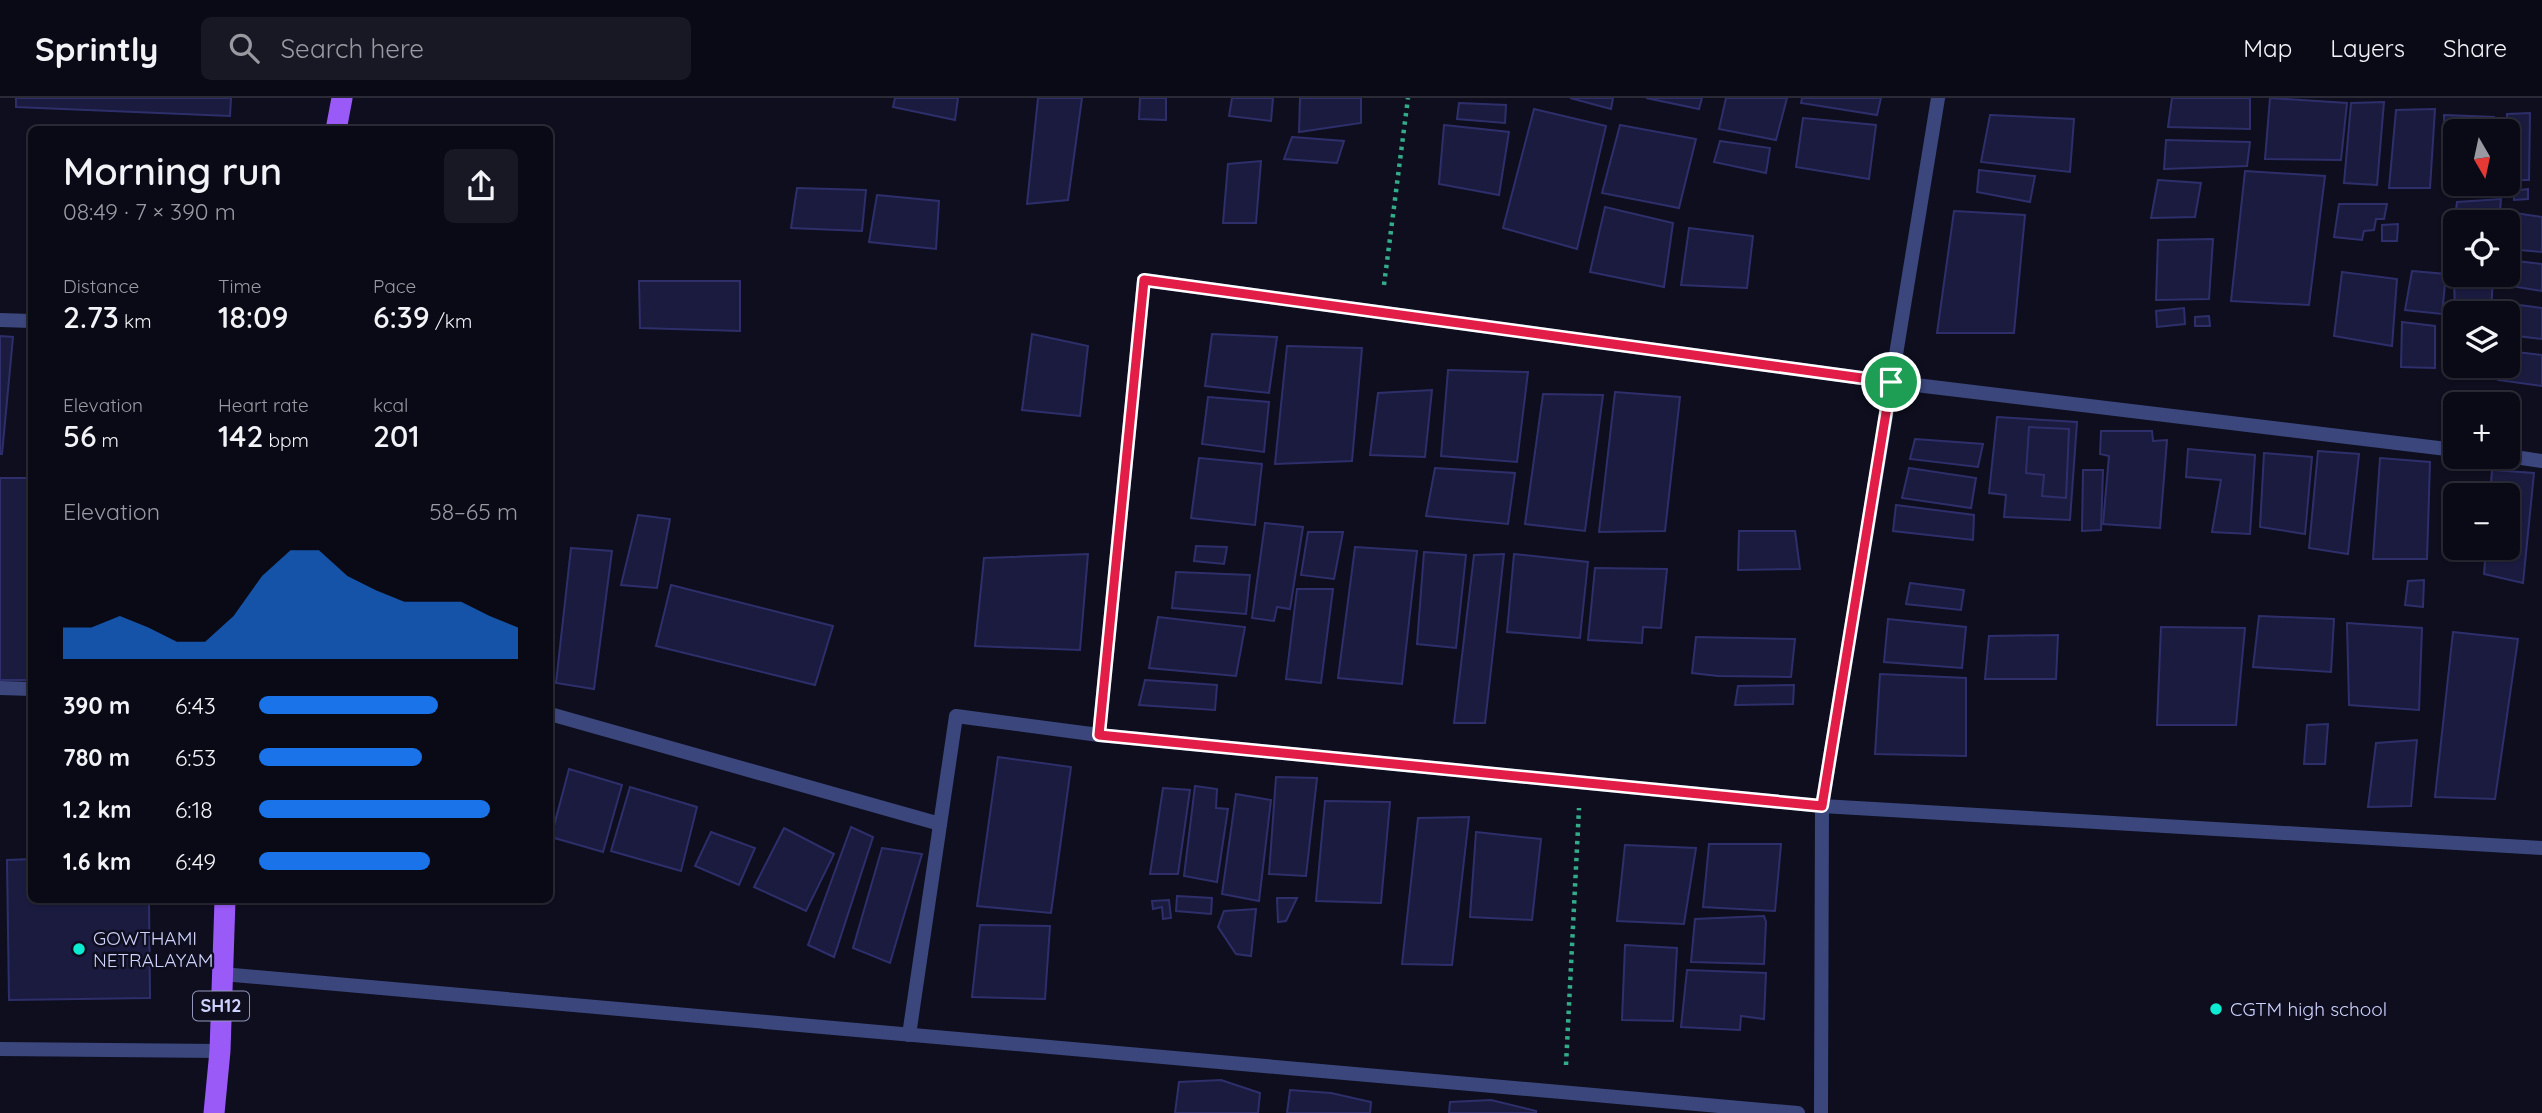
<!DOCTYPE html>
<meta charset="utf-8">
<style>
body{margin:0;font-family:Quicksand,sans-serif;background:#181824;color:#f1f3f6;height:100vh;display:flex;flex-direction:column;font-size:26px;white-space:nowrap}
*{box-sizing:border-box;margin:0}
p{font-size:23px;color:#999aa1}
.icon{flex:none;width:38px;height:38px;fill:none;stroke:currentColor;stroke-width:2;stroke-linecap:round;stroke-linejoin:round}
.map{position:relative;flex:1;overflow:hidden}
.sheet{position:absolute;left:28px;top:28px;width:525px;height:777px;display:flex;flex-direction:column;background:#0a0a17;border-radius:10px;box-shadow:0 2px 5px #0004,0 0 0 2px #2a2b36}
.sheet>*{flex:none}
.needle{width:46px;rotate:171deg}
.controls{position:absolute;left:2443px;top:21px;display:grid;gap:14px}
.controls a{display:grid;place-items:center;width:77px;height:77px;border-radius:10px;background:#0a0a17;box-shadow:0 2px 5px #0004,0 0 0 2px #2a2b36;font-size:35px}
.pin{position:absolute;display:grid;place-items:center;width:60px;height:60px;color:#fff;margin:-30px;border:4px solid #fff;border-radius:50%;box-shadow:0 2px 7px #0007}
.round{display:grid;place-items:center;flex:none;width:74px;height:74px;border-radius:10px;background:#181824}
.summary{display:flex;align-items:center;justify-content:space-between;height:119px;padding:0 35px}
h1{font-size:38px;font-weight:600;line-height:52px}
.figures{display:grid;grid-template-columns:repeat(3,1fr);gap:10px;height:119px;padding:7px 35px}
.figures div{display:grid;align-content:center}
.figures b{font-size:30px;font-weight:600}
.figures small{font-size:19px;font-weight:400}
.figures p{font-size:19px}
.chart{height:196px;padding:14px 35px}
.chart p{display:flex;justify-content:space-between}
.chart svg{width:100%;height:126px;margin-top:7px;fill:#1a73e8;opacity:.7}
ul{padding:0 35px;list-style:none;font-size:23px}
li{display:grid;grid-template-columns:112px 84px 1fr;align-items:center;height:52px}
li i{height:18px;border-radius:9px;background:#1a73e8}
header{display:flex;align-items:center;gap:42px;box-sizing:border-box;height:98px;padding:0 35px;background:#0a0a17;border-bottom:2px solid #2a2b36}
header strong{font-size:33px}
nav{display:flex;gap:38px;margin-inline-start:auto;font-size:24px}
.search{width:490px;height:63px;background:#181824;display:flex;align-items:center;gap:18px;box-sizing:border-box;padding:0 24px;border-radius:10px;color:#999aa1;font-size:26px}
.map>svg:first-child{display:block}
</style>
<header>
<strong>Sprintly</strong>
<div class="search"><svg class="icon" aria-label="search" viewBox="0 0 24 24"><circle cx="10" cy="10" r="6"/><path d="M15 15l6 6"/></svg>Search here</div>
<nav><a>Map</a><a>Layers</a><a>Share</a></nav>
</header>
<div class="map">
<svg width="2542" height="1015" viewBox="0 0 2542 1015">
<rect width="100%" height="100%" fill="#0e0e1f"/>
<g fill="#1a1b3f" stroke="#2e2f6a" stroke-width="2">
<polygon points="16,0 231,0 230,18 16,9"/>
<polygon points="895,0 958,0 955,22 893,9"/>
<polygon points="1038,0 1082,0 1068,102 1027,106"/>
<polygon points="1140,0 1166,0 1166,22 1139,21"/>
<polygon points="1232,0 1273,0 1271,23 1229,18"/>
<polygon points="1300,0 1361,0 1361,25 1299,34"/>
<polygon points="1570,0 1613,0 1611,11"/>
<polygon points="1646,0 1702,0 1699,11"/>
<polygon points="1726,0 1787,0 1776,42 1719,31"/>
<polygon points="1802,0 1881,0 1877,17 1801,5"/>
<polygon points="2172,0 2250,0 2250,31 2168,29"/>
<polygon points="2270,0 2347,5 2341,62 2265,61"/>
<polygon points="2384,4 2377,87 2344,85 2351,5"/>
<polygon points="1459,5 1506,7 1505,25 1457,21"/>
<polygon points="1534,11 1606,28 1577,151 1503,130"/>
<polygon points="2435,11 2430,90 2389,90 2396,12"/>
<polygon points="2530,15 2529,82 2508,82 2507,16"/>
<polygon points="1990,17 2074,21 2070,74 1981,64"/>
<polygon points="2444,17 2494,19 2494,33 2455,33 2455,86 2495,86 2495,88 2445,91"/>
<polygon points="1803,20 1876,27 1869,81 1796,69"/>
<polygon points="1444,27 1509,34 1499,97 1439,86"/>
<polygon points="1620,27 1696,41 1679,110 1602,95"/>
<polygon points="1292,39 1344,43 1337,65 1284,61"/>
<polygon points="2166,42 2250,44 2247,68 2164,71"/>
<polygon points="1720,43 1770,50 1766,75 1714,64"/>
<polygon points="1261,63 1256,125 1223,125 1228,66"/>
<polygon points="1979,72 2035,78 2030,104 1977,94"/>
<polygon points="2245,73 2325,78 2309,207 2231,203"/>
<polygon points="2158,82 2201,85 2195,119 2151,120"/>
<polygon points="797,90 866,92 862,133 791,130"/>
<polygon points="2528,91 2528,101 2514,102 2514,93"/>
<polygon points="877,97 939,103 936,151 869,144"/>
<polygon points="2501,101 2499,124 2455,124 2455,161 2450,161 2457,104"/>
<polygon points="2339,106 2387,106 2384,121 2376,121 2374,132 2364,133 2362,142 2334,139"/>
<polygon points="1605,109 1673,125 1664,189 1590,174"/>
<polygon points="1954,113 2025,117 2014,235 1937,235"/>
<polygon points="2515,115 2542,119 2542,154 2509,151"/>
<polygon points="2398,126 2397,143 2382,143 2382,127"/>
<polygon points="1689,130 1753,138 1747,190 1681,187"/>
<polygon points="2213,141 2209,201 2156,202 2158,142"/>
<polygon points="2508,162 2542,166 2542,193 2504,187 2505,177 2508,177"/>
<polygon points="2412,173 2446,176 2442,216 2405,212"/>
<polygon points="2342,174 2397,181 2392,248 2334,238"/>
<polygon points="2493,179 2491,214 2455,215 2454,181"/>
<polygon points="639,183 740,183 740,233 640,230"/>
<polygon points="2504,205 2542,210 2542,241 2508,237 2508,215 2503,215"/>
<polygon points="2184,210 2185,226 2157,229 2156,213"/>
<polygon points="2209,218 2210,228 2195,228 2195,219"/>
<polygon points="2402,224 2435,228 2435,270 2401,269"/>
<polygon points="1032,236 1088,248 1080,318 1022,312"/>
<polygon points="1212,236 1277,239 1269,295 1205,288"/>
<polygon points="0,238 13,239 2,356 0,356"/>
<polygon points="1287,248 1362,250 1352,363 1275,366"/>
<polygon points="2508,253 2542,257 2542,288 2498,282 2500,268 2508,268"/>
<polygon points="1448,272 1528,274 1517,364 1441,358"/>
<polygon points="1432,292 1425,359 1370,357 1378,295"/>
<polygon points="1615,294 1680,299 1665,433 1599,434"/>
<polygon points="1543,296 1603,297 1585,433 1525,426"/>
<polygon points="1208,299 1269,304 1264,354 1202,346"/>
<polygon points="1997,319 2077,324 2070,422 2004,419 2006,397 1989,395"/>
<polygon points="2029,329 2069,331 2066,400 2042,398 2044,377 2026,375"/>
<polygon points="2101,333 2152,333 2153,343 2167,342 2160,430 2103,426 2109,358 2100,356"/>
<polygon points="1915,341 1983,346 1978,369 1910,361"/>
<polygon points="2188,351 2255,357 2250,436 2212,434 2221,382 2186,379"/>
<polygon points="2318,353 2359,356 2348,456 2309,450"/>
<polygon points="2264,355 2312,359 2305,436 2260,429"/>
<polygon points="1199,360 1262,366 1255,427 1191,420"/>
<polygon points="2380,360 2430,364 2427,461 2373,461"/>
<polygon points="1435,370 1515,375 1508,426 1426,418"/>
<polygon points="1909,370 1976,380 1971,410 1902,400"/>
<polygon points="2083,372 2103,372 2101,432 2082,433"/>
<polygon points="2492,372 2534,375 2523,485 2484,476 2486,450 2508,450 2508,397 2490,397"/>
<rect x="0" y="380" width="32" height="202"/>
<polygon points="1896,407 1974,417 1973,442 1893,433"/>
<polygon points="638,417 670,421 657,490 621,487"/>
<polygon points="1265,425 1303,429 1290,511 1277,509 1274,523 1252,520"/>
<polygon points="1739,433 1795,433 1800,471 1738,472"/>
<polygon points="1308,434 1343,434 1334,481 1301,477"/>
<polygon points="1196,448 1227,449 1224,466 1194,463"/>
<polygon points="1355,449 1417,453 1402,586 1338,580"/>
<polygon points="571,450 612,453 594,591 556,585"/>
<polygon points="1424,454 1466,457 1456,550 1417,546"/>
<polygon points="1088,456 1080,552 975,548 984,460"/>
<polygon points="1504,456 1485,625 1454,625 1474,457"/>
<polygon points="1514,456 1588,464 1580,540 1507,534"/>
<polygon points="1595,470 1667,471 1661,530 1643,529 1642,545 1588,542"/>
<polygon points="1176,474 1250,477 1246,516 1172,510"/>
<polygon points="2424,482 2423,509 2405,507 2408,483"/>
<polygon points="1910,485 1964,492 1961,512 1906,506"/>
<polygon points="671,487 833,528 815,587 656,548"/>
<polygon points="1297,491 1333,491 1321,585 1286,581"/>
<polygon points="2259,518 2334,521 2331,574 2253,569"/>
<polygon points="1158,519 1245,529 1236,578 1149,570"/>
<polygon points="1888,521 1966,529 1962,570 1884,564"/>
<polygon points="2347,525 2422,530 2419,612 2349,607"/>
<polygon points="2161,529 2245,530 2236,627 2157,627"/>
<polygon points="2453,534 2518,541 2495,701 2435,699"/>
<polygon points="2058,537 2056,581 1985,581 1989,538"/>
<polygon points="1696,539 1795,541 1791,579 1718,578 1692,575"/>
<polygon points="1880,576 1966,580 1966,658 1875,656"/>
<polygon points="1145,582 1217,587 1215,612 1139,607"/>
<polygon points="1794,587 1793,606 1735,607 1738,588"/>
<polygon points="2328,626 2325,666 2304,666 2307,627"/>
<polygon points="2417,642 2411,708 2368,709 2376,645"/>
<polygon points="998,659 1071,669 1051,815 977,808"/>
<polygon points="569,671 622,687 603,754 551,739"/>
<polygon points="1276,679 1317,680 1306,778 1269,776"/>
<polygon points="1195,688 1217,691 1216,710 1228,711 1217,784 1184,778"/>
<polygon points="630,689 697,709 681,773 611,753"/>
<polygon points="1163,690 1190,692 1178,776 1150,776"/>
<polygon points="1236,696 1271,702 1259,803 1222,796"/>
<polygon points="1325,703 1390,704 1381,805 1316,803"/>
<polygon points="1469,719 1452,867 1402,866 1418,720"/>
<polygon points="851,729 873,739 834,859 808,847"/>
<polygon points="784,730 834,756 806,813 754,789"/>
<polygon points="711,734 755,750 739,787 695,768"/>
<polygon points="1476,734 1541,741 1532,822 1470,819"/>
<polygon points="1709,746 1781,746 1775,813 1703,809"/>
<polygon points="1625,747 1696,750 1684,826 1617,823"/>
<polygon points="882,750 922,756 890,865 853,850"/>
<polygon points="32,761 32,802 149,802 150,900 9,902 7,762"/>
<polygon points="1177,798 1212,800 1211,816 1176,813"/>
<polygon points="1277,800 1297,800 1286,823 1278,824"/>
<polygon points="1169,802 1171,820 1163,821 1162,809 1153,811 1152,803"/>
<polygon points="1256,811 1251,858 1236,856 1218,829 1224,813"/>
<polygon points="1764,818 1766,824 1764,866 1691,864 1695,821"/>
<polygon points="980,827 1050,828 1045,901 972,899"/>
<polygon points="1625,847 1677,850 1673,923 1622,922"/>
<polygon points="1687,872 1766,875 1764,921 1741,918 1740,932 1681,929"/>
<polygon points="1221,982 1260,995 1258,1015 1175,1015 1179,984"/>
<polygon points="1290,992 1331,995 1371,1004 1370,1015 1287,1015"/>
<polygon points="1491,1002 1536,1013 1536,1015 1449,1015 1450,1004"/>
</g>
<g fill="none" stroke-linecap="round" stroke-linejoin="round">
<g stroke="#33ac89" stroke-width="4.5" stroke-dasharray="3.5 5" stroke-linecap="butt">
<polyline points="1384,187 1408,0"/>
<polyline points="1566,967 1579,710"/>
</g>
<g stroke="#3b477c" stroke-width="14">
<polyline points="0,222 32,223"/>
<polyline points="2508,358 2542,363"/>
<polyline points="0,590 32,591"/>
<polyline points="550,616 940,726"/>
<polyline points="1099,637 1144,182 1891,284 2455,352"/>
<polyline points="222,876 1798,1015"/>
<polyline points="909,937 956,618 1099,637 1822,708 2542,750"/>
<polyline points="0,951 220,953"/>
<polyline points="1821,1015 1822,708 1938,0"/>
</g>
<g stroke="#995af8" stroke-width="21">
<polyline points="336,32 342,0"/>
<polyline points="214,1015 220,953 225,802"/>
</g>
</g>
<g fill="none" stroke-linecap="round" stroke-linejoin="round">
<defs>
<polygon id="route" points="1144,182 1891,284 1822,708 1099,637"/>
</defs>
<use href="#route" stroke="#fff" stroke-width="14"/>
<use href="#route" stroke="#e11d48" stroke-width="9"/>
</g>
<g fill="#0becd0" stroke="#0e0e1f" stroke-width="2.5">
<circle cx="79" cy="851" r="7"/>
<circle cx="2216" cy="911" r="7"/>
</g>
<g text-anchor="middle" stroke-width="5" stroke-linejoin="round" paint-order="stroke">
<rect fill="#0e0e1f" stroke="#9498ba" stroke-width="2" x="193" y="893.5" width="56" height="29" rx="5"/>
<g font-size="18" font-weight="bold" fill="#ced3fd">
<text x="221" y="914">SH12</text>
</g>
<g font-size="19" fill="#ced3fd" stroke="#0e0e1f" text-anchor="start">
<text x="93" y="847">GOWTHAMI<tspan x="93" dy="22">NETRALAYAM</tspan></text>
<text x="2230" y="918">CGTM high school</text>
</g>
</g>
</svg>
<div class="controls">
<a><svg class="needle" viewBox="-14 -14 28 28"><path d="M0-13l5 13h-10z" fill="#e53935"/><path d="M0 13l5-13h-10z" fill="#999aa1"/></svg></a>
<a><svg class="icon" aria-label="locate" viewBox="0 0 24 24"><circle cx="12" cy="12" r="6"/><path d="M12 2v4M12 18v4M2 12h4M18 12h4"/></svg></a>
<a><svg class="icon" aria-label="layers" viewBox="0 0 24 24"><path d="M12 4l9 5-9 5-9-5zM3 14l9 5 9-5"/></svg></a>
<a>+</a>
<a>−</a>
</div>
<div class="pin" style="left:1891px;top:284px;background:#1e9e55"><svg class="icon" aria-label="arrive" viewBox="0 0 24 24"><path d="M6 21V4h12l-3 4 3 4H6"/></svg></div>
<section class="sheet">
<div class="summary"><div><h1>Morning run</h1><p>08:49 · 7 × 390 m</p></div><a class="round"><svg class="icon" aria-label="share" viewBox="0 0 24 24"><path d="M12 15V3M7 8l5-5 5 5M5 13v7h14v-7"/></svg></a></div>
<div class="figures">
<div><p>Distance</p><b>2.73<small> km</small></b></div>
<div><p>Time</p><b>18:09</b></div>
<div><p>Pace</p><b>6:39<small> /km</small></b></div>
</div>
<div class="figures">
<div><p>Elevation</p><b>56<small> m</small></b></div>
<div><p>Heart rate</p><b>142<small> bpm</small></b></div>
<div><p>kcal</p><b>201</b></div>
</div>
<div class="chart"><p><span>Elevation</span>58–65 m</p>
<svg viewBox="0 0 160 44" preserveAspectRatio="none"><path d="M0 44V33L10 33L20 29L30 33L40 38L50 38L60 29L70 15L80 6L90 6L100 15L110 20L120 24L130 24L140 24L150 29L160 33V44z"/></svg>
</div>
<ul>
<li><b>390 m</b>6:43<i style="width:69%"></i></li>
<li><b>780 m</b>6:53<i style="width:63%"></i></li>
<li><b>1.2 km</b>6:18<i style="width:89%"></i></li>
<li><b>1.6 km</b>6:49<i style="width:66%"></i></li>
</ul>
</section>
</div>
